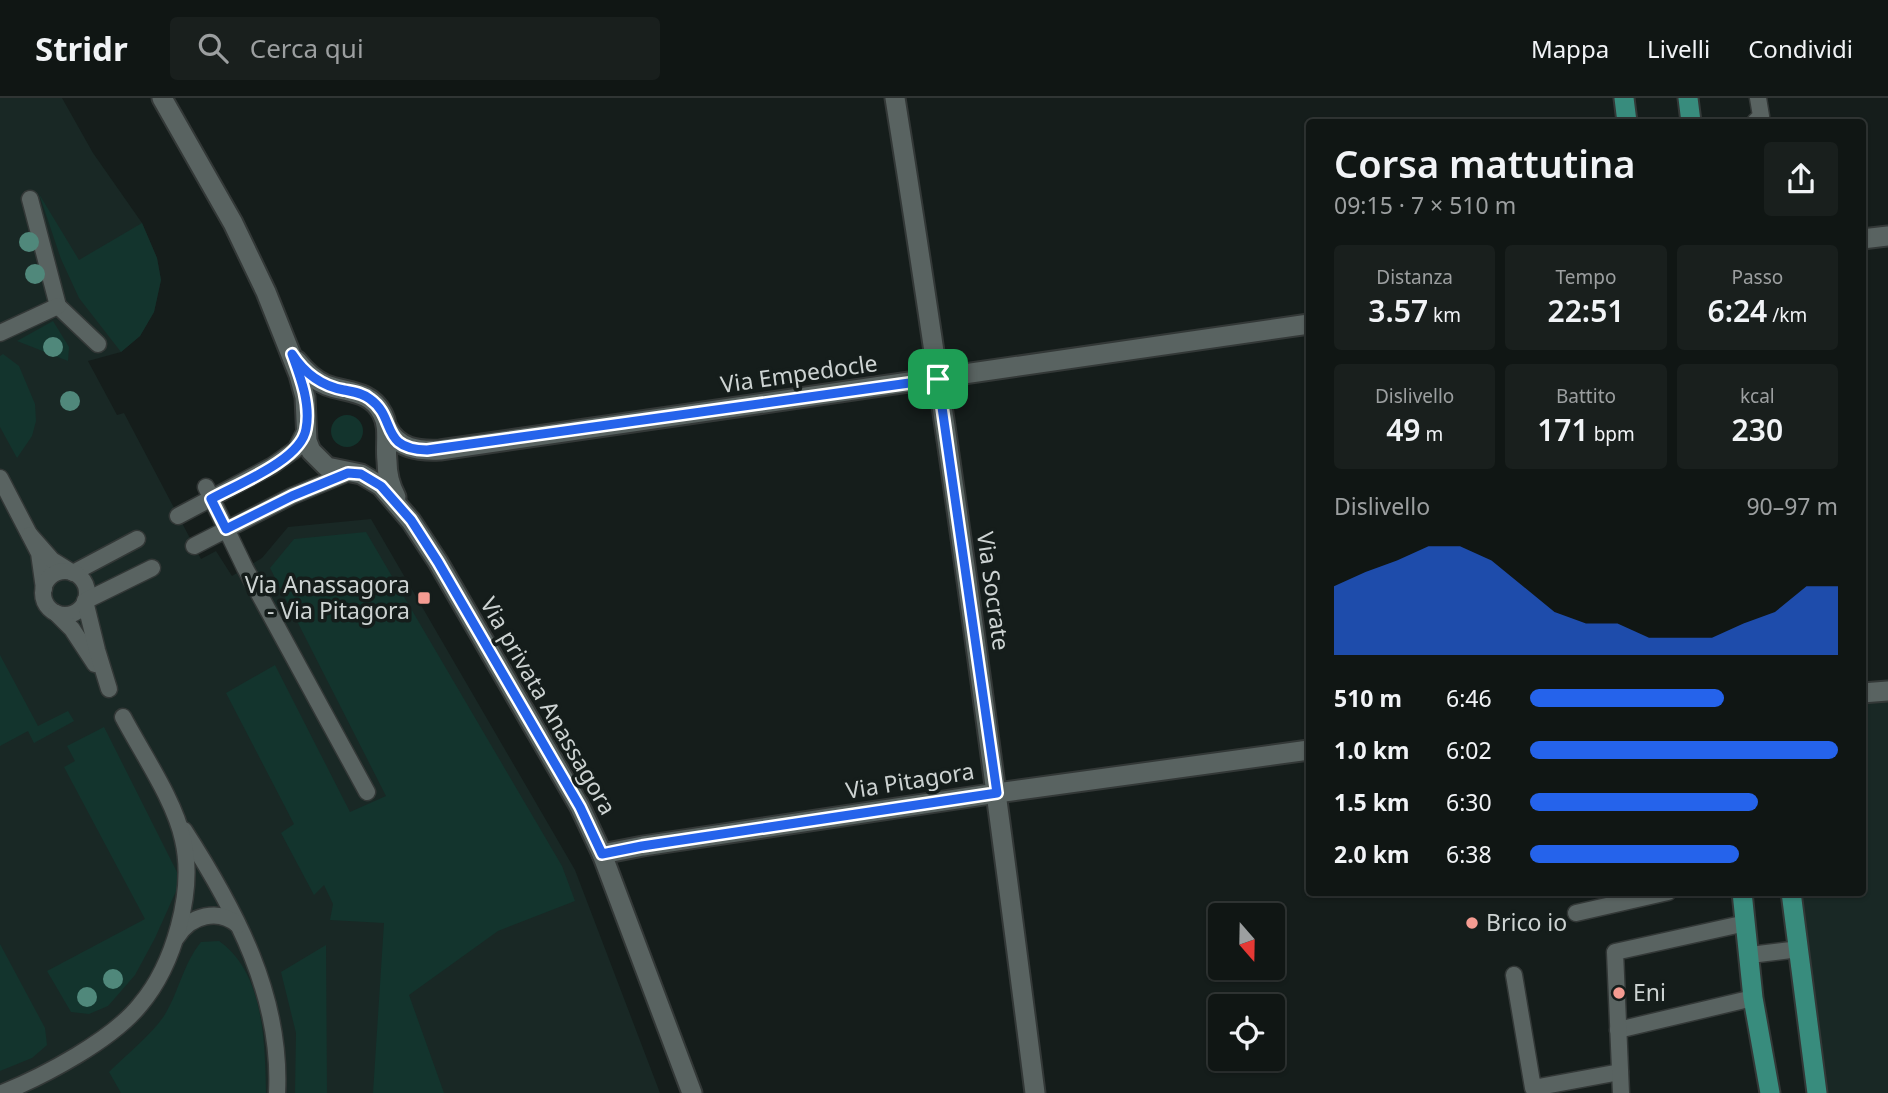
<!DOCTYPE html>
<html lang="it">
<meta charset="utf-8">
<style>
body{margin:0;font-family:"Noto Sans",sans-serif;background:#191f1d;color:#f1f3f6;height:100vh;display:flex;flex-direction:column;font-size:26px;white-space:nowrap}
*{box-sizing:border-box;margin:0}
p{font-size:23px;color:#9c9fa0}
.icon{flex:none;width:38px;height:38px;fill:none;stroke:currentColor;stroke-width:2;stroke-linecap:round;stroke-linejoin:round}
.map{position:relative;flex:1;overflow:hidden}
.sheet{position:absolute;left:1306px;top:21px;width:560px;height:777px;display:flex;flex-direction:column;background:#101614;border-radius:7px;box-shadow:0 2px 5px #0004,0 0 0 2px #303534}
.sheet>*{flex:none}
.needle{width:46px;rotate:160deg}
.tools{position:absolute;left:1208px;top:805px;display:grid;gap:14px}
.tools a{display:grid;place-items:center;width:77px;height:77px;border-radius:7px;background:#101614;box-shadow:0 2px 5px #0004,0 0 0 2px #303534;font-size:35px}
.pin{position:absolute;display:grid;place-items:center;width:60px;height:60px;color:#fff;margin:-30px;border-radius:14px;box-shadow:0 4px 10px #0006}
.round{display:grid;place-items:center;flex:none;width:74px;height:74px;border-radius:7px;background:#191f1d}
.head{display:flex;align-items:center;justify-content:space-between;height:119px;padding:0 28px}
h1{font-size:38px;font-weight:600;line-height:52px}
.metrics{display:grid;grid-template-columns:repeat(3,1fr);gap:10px;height:119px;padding:7px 28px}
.metrics div{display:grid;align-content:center;border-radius:7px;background:#191f1d;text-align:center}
.metrics b{font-size:30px;font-weight:600}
.metrics small{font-size:19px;font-weight:400}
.metrics p{font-size:19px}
.chart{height:196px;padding:14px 28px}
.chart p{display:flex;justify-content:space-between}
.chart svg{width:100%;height:126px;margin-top:7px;fill:#2563eb;opacity:.7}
ul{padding:0 28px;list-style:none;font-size:23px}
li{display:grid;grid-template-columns:112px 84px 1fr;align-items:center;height:52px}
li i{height:18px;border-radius:9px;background:#2563eb}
header{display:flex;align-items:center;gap:42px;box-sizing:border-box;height:98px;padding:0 35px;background:#101614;border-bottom:2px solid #303534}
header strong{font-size:33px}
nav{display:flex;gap:38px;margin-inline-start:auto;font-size:24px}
.search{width:490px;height:63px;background:#191f1d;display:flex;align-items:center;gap:18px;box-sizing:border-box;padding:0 24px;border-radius:7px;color:#9c9fa0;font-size:26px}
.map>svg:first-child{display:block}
</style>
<header>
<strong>Stridr</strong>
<div class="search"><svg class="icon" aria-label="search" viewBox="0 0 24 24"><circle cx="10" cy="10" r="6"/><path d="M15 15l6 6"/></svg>Cerca qui</div>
<nav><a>Mappa</a><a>Livelli</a><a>Condividi</a></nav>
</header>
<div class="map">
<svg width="1888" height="995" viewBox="0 0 1888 995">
<rect width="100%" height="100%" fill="#151d1b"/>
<g fill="#192825">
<polygon points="0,0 62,0 93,55 142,125 157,160 161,182 154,214 140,238 121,254 88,263 117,317 124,315 201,461 216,453 232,478 262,460 288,429 371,421 575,772 660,995 0,995"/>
<polygon points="1888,593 1888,995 1817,995 1791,795 1862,794 1862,595"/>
</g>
<g fill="#13342d">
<polygon points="39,96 79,162 142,125 157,160 161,182 154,214 140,238 121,254 79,200 61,161"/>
<polygon points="53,223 69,249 68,263 17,243"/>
<polygon points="3,256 19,268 35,306 36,323 32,338 17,360 0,329 0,258"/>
<circle cx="347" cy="333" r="16"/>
<polygon points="366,434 562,768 575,803 498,833 409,897 444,995 373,995 384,825 330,822 333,806 324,787 314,797 281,735 294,726 226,595 275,567 350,714 386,698 270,470 294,441"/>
<polygon points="0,557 38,628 68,613 74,623 34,645 28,633 0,648"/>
<polygon points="104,629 181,782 155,840 135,877 108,908 89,916 71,914 47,873 145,821 64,669 75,663 67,648"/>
<path d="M219 843C264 874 265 945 266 995H121L109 974C127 956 150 938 164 918 179 894 183 866 201 844Z"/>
<polygon points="0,846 45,930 47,947 32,960 0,973"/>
<polygon points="326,847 327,995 295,995 296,935 281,874"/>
</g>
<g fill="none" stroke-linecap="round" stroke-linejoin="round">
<defs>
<g id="service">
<polyline points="1755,24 1761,18 1758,0"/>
<polyline points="30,101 58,208 98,246"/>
<polyline points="0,235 58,208"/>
<polyline points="0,380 39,455 44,491"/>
<polyline points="206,389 245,470 367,694"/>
<polyline points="178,418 272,368 296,351 306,331"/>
<polyline points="30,437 52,462 73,475 137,441"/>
<polyline points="194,448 292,398 348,375"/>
<circle cx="65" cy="495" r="22"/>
<polyline points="56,515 72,531 95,566"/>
<polyline points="109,591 97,552 85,503 152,470"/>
<path d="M184 732C235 811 282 898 277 995"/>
<polyline points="1576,815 1668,794"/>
<path d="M177 839C190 817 219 810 238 827"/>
<polyline points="1750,857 1799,851"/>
<polyline points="1514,877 1533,990 1620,974"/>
<polyline points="1618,932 1753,900"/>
<path d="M2 995C44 978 112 942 140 907 174 867 195 793 183 742 175 703 142 655 123 619"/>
<polyline points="1621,995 1615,854 1746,825"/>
</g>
<g id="minor">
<polyline points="162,0 233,125 266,194 299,277 305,299 307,343 311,353 327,369 361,376 381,388 411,423 438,464 580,709 602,756 692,995"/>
<path d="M895 0C948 331 993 663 1035 995"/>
<polyline points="1862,141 1888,138"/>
<path d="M297 263C305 273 314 282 326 287 347 295 370 292 382 315 390 329 385 346 387 363 387 375 390 388 396 399"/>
<path d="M387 329C398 351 418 353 440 352L1309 226"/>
<polyline points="1862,595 1888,593"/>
<polyline points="602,756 643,748 997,695 1309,652"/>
</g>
<g id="primary">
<polyline points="1624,0 1627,24"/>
<polyline points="1688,0 1691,24"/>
<polyline points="1742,794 1753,900 1770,995"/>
<polyline points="1791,794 1817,995"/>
</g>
</defs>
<use href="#service" stroke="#333837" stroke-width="19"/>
<use href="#minor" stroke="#333837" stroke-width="23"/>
<use href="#primary" stroke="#333837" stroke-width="23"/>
<use href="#service" stroke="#596361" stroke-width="16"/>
<use href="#minor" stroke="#596361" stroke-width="19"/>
<use href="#primary" stroke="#388c7d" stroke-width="19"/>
</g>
<g fill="#50887b">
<circle cx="29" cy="144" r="10"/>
<circle cx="35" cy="176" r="10"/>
<circle cx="53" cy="249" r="10"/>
<circle cx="70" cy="303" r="10"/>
<circle cx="113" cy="881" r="10"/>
<circle cx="87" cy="899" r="10"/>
</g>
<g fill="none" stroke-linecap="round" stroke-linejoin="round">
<defs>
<path id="route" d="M292 256C305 276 321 288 344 292 354 294 363 295 370 301 397 320 379 351 427 352L938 281 997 695 642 748 602 756 580 709 438 464 411 422 381 388 361 376 348 375 292 398 226 431 211 401C238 386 301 362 306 331 311 306 300 278 292 256Z"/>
</defs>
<use href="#route" stroke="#fff" stroke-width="14"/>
<use href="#route" stroke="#2563eb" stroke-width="9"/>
</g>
<g fill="#f59c92" stroke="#151d1b" stroke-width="2.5">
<rect x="417" y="493" width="14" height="14" rx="3.5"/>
<circle cx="1472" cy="825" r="7"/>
<circle cx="1619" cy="895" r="7"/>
</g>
<g text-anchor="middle" stroke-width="7" stroke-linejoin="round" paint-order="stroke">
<g font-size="23" fill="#cdd3d2" stroke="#151d1b">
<text transform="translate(799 276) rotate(-8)" y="8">Via Empedocle</text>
<text transform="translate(993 493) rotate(82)" y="8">Via Socrate</text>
<text transform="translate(548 608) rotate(60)" y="8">Via privata Anassagora</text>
<text transform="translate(910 683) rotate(-9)" y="8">Via Pitagora</text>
</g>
<g font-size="23" fill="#cdd3d2" stroke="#151d1b" text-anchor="start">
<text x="410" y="495" text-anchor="end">Via Anassagora<tspan x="410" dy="26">- Via Pitagora</tspan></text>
<text x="1486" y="833">Brico io</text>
<text x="1633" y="903">Eni</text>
</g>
</g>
</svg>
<div class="tools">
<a><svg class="needle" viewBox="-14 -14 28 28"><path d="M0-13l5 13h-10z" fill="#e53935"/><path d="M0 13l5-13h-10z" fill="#9c9fa0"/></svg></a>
<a><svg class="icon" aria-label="locate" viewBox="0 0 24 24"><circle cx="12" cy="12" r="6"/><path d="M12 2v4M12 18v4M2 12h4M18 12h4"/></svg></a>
</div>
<div class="pin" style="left:938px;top:281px;background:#1e9e55"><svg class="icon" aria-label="arrive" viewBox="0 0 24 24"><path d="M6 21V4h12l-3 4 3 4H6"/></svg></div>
<section class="sheet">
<div class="head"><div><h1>Corsa mattutina</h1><p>09:15 · 7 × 510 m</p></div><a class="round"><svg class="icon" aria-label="share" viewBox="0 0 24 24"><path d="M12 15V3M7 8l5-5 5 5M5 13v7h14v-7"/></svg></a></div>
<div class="metrics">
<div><p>Distanza</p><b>3.57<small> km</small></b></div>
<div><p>Tempo</p><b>22:51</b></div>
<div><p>Passo</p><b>6:24<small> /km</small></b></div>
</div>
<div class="metrics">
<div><p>Dislivello</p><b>49<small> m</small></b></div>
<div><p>Battito</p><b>171<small> bpm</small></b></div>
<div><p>kcal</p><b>230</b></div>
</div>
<div class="chart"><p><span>Dislivello</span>90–97 m</p>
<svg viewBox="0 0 160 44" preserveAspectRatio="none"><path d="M0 44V20L10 15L20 11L30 6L40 6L50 11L60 20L70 29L80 33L90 33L100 38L110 38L120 38L130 33L140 29L150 20L160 20V44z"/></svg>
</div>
<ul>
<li><b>510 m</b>6:46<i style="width:63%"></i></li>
<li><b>1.0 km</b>6:02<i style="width:100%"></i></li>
<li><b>1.5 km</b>6:30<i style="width:74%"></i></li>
<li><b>2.0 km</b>6:38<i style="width:68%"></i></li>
</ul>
</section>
</div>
